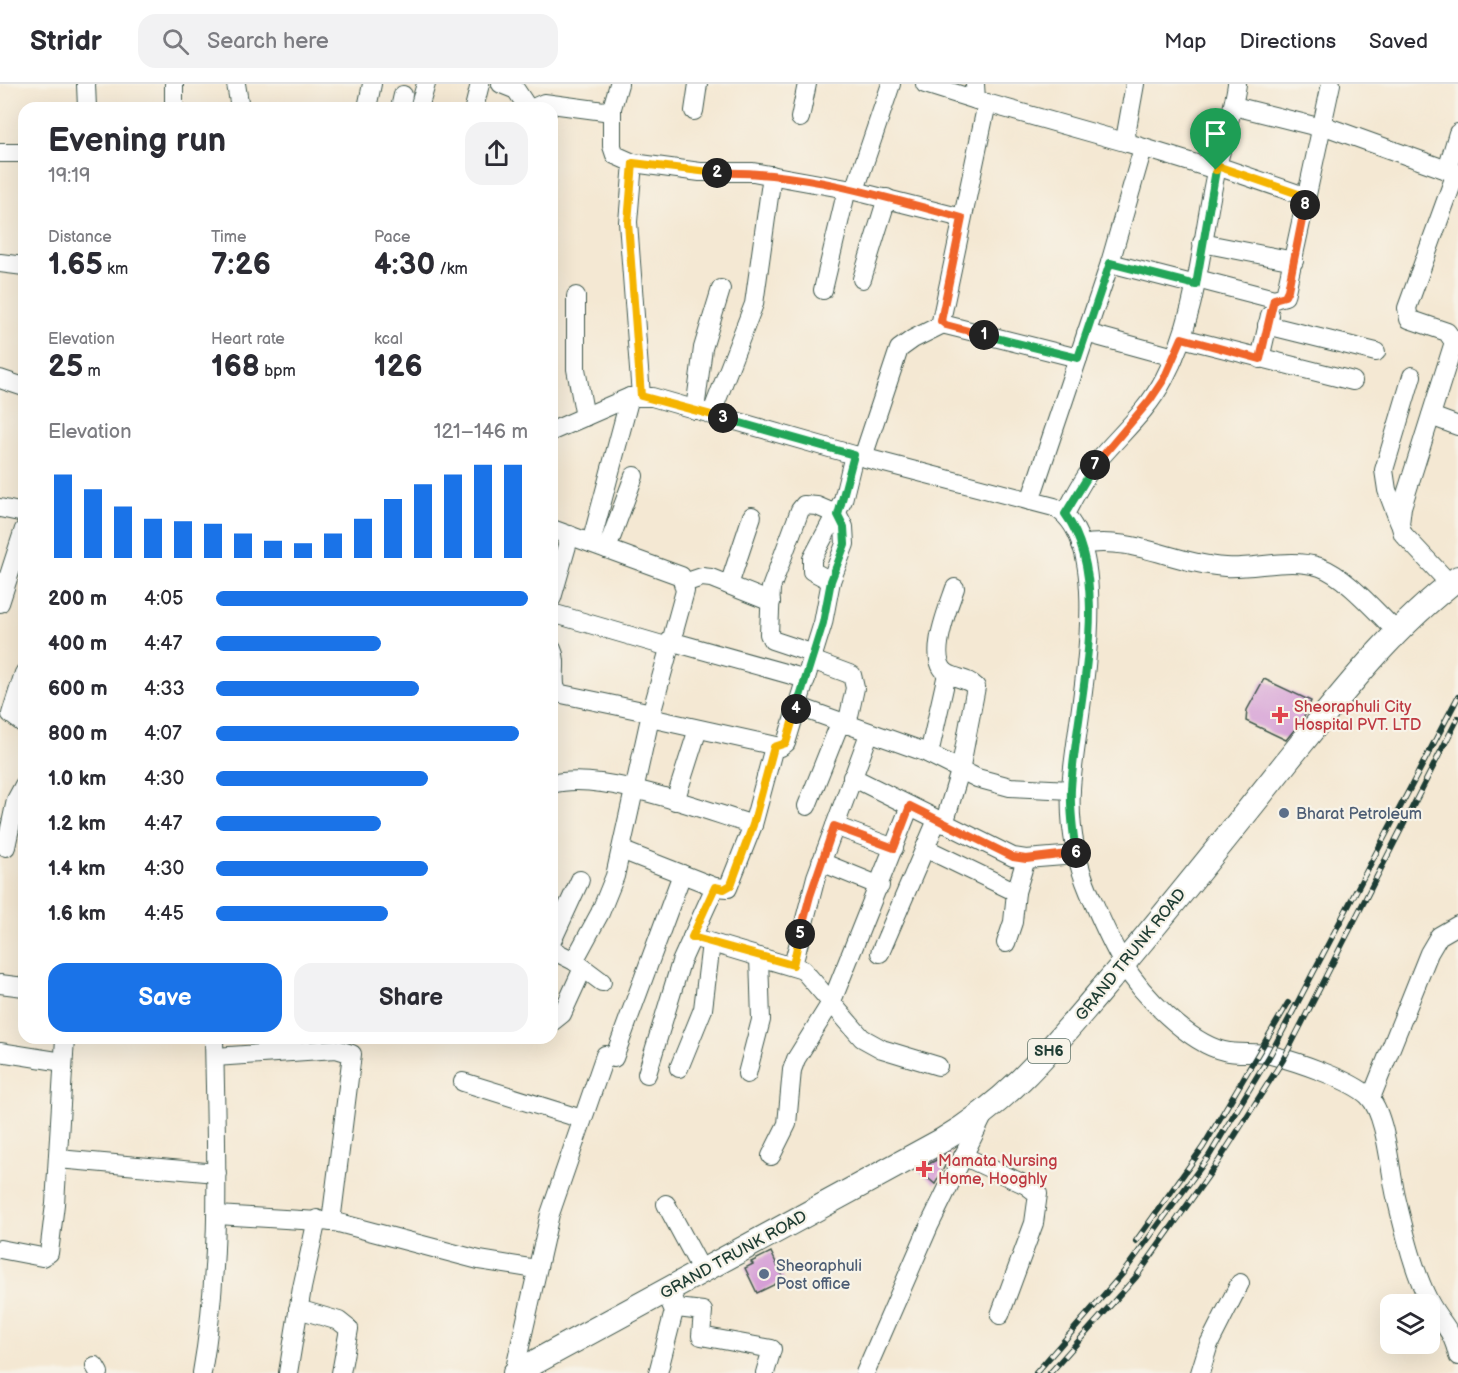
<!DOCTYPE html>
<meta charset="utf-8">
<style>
body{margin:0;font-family:"Balsamiq Sans",sans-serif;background:#f2f2f3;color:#2b2b33;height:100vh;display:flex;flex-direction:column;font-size:22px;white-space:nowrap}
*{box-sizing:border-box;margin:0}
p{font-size:20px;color:#7c7c81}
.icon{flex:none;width:33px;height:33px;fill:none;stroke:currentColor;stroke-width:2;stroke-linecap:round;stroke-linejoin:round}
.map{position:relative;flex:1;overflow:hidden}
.side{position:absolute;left:18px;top:18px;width:540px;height:942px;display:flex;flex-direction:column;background:#fff;border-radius:18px;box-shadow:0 6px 24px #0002}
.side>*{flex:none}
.buttons{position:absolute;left:1380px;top:1210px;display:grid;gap:12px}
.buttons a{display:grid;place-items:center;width:60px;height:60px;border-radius:12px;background:#fff;box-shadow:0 6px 24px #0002;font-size:30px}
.pin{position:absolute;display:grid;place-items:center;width:51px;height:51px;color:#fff;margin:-62px -26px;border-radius:50% 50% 50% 0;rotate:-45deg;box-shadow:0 0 6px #0007}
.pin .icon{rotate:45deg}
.km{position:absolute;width:30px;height:30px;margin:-15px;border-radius:50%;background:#222;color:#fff;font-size:16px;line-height:30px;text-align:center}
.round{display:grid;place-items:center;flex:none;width:63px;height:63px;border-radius:18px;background:#f2f2f3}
.head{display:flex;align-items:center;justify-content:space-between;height:102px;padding:0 30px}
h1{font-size:33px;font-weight:700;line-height:45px}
.metrics{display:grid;grid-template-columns:repeat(3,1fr);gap:9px;height:102px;padding:6px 30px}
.metrics div{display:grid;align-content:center}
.metrics b{font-size:30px;font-weight:700}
.metrics small{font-size:16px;font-weight:400}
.metrics p{font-size:16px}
.chart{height:168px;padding:12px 30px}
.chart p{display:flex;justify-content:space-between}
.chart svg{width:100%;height:108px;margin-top:6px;stroke:#1a73e8;stroke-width:6}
.cta{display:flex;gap:12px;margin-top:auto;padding:12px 30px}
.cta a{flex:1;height:69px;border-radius:18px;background:#1a73e8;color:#fff;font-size:24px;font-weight:700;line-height:69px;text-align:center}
.cta a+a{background:#f2f2f3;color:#2b2b33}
ul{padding:0 30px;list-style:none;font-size:20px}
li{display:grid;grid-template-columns:96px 72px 1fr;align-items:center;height:45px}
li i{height:15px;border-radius:8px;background:#1a73e8}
header{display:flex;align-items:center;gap:36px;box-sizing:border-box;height:84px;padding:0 30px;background:#fff;border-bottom:2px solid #e1e1e2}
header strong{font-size:28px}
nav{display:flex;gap:33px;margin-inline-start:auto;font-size:21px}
.search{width:420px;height:54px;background:#f2f2f3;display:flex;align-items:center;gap:15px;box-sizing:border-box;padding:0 21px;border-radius:18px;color:#7c7c81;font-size:22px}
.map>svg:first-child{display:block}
</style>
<header>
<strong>Stridr</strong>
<div class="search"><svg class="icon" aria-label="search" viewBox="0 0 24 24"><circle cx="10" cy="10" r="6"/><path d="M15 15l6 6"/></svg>Search here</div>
<nav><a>Map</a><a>Directions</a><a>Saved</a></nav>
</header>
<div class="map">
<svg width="1458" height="1289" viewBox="0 0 1458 1289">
<rect width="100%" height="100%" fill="#f7f3e8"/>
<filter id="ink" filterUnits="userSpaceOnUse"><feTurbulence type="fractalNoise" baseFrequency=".0167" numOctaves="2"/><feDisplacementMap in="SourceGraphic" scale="12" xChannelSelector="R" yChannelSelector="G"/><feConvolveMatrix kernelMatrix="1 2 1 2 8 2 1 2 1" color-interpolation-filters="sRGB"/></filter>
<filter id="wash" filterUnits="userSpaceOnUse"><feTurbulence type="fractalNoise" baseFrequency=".008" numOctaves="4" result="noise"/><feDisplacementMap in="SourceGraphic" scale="24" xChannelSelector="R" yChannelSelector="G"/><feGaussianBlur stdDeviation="1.35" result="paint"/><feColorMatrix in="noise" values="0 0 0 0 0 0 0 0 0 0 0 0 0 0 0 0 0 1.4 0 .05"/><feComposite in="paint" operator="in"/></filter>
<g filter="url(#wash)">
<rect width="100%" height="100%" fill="#f4e8d3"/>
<g id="blocks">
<g fill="#d59fd6">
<polygon points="1264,595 1311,617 1303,635 1286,656 1246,637 1247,626"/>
<polygon points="949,1069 951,1071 935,1100 918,1086"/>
<polygon points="771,1168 784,1196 757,1209 745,1184 753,1180 751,1178"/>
</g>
</g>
</g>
<g filter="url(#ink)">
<use href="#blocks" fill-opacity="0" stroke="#3f574c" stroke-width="1.5"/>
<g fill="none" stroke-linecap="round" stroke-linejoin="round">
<defs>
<g id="minor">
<polyline points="86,0 87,24"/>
<polyline points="174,0 174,24"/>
<polyline points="236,0 240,24"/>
<polyline points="501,0 516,6 528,24"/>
<polyline points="925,0 976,16"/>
<polyline points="975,0 976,16 1128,59"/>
<polyline points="1135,0 1126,50 1128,59 1216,86"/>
<polyline points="987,19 941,237 946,241 1078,274"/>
<polyline points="1234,22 1322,44"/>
<polyline points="367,24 372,0"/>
<polyline points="400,24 403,11"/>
<polyline points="419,24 426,0"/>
<polyline points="474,24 480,0"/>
<polyline points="533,24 544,19 604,27 612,24 619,0"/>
<polyline points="612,24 612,62 615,71 633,79 700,88 753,88 847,105 962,134"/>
<polyline points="694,27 698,0"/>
<polyline points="800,34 807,0"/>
<polyline points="1322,41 1458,90"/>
<polyline points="0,69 24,69"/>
<polyline points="633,79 628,138 641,312"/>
<polyline points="1217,82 1307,113"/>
<polyline points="1447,86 1458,49"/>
<polyline points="855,106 891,0"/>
<polyline points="1202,159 1294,177"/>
<polyline points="0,179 24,182"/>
<polyline points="1110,179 1196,201"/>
<polyline points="862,195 887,114"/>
<polyline points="1197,195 1274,215 1285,212 1331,0"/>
<polyline points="823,206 847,105"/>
<polyline points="576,212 576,285 585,333"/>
<polyline points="1267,241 1376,268"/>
<polyline points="1086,249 1174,273"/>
<polyline points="1182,254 1353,297"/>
<polyline points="1260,275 1270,231"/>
<polyline points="0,295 24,303"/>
<polyline points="695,326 703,264 721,205"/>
<polyline points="711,331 754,220 772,91"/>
<polyline points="1431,332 1458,342"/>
<path d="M552 347 630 313H652L854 371 1054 423C1120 459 1074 641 1071 705 1069 740 1075 775 1089 808 1099 831 1110 857 1123 879 1141 910 1189 959 1224 967 1239 971 1256 967 1271 971 1295 977 1352 996 1368 1012 1387 1030 1390 1091 1397 1117 1405 1150 1414 1188 1429 1217 1441 1240 1452 1244 1458 1272"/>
<polyline points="863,373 899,265 913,255 943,240"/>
<polyline points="1030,417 1110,179 1143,64"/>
<polyline points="0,424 24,429"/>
<path d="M1065 430C1075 412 1083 394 1096 379 1119 351 1147 328 1164 295 1198 231 1201 157 1216 88 1222 58 1233 30 1237 0"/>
<polyline points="1399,438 1387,406 1384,386 1412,292"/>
<polyline points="552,445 681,492 685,507 650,634 615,792 600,829 574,877"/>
<polyline points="591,459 630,313"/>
<path d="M1081 461C1131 451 1175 480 1225 483 1256 485 1289 473 1320 483 1346 492 1377 529 1397 548"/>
<polyline points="607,465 634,392"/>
<polyline points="831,497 812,487 812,475 843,416 854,371"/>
<polyline points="684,499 702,493 711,494 771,518"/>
<polyline points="1450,500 1403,450 1400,440 1402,423 1454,258 1447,248 1409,235 1407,224 1456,89"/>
<polyline points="729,501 752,432"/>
<polyline points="552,514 570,451"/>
<polyline points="0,519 24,445"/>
<polyline points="552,529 669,563"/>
<polyline points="670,557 806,595"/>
<path d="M552 565C559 579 551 595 557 609L652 629"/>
<polyline points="812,576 852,591 855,604 847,641"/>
<polyline points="24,589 11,630 24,640"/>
<polyline points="796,626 823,539 831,497 845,460 844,443 838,431 817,422 804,421 800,426 771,504 769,550 772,556 814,570"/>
<polyline points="650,634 781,663 786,659 796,626 805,625 925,668 977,694 1010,703 1071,706"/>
<polyline points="929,670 947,590"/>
<polyline points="852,693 1013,773 1026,775 1076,771"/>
<path d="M552 700C601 686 704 726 753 741"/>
<polyline points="675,717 698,645"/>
<polyline points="807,722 840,639"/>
<path d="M944 740 960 687 976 603C968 594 956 595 947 589 926 575 949 522 955 504"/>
<polyline points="835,742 894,764"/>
<polyline points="6,763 16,716 24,701"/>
<polyline points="925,764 1016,808"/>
<polyline points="621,766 715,803 728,804 753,741 774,663"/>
<polyline points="821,778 880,802"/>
<polyline points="692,853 803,886 862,954 882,965 938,982"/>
<polyline points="552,857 580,796"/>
<polyline points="1006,859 1013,838 1016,808 1026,775"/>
<polyline points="552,866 574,877 602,898"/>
<polyline points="880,869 937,736"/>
<polyline points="793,881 816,793 869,650"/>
<polyline points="0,900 24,903"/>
<polyline points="552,938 562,930 583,884"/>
<polyline points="0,968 63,978"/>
<polyline points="215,973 336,965 352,970 331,1138"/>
<polyline points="679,984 703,925 711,859"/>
<polyline points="647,990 681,878 715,803"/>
<polyline points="747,990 761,936 759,873"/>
<polyline points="463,998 582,1035"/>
<polyline points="1371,1014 1429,869 1439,852 1458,841"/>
<polyline points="771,1072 787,1040 792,986 796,975 832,917 910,722"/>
<polyline points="963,1072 1026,1101 1038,1110 1034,1139 1000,1231"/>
<polyline points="58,1075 217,1089"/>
<polyline points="666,1120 702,1187"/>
<polyline points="217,1131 335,1138 479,1176 536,1185"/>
<polyline points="0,1165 42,1173 49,1169 55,1120 65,954"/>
<polyline points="670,1204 677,1224 703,1227 701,1252 772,1265 765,1289"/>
<polyline points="298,1225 339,1237 349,1245 341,1289"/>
<polyline points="95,1282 99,1289"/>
<path d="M202 1289C222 1175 216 1069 214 954"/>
<polyline points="288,1289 302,1204 317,1135"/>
<polyline points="514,1289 550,1130 605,971 614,974 682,790"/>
<polyline points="658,1289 674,1227 668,1213"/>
<polyline points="865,1289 930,1140 984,1030"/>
<polyline points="1200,1289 1209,1260 1240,1199"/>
</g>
<path id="major" d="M515 1289 941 1057C1011 1016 1050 966 1102 905 1166 830 1227 753 1288 676 1340 612 1392 544 1458 494"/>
</defs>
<use href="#minor" stroke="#3f574c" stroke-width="20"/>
<use href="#major" stroke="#3f574c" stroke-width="26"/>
<use href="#minor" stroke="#fff" stroke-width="18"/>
<use href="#major" stroke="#fff" stroke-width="24"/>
<defs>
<g id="rail">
<polyline points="1136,1157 1203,1063 1288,919"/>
<polyline points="1036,1289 1123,1189 1209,1072 1270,971 1458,613"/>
<polyline points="1050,1289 1136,1193 1218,1078 1283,976 1458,634"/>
</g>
</defs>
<use href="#rail" stroke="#1f3d34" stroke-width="6"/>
<use href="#rail" stroke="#f7f3e8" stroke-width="4" stroke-dasharray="11" stroke-linecap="butt"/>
</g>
</g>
<g fill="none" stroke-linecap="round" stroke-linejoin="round" filter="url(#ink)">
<defs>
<polyline id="split-1" points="984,251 1078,274 1110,179 1196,201 1216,86"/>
<path id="split-2" d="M717 89C800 86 883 113 962 134L941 237 946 241 984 251"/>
<polyline id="split-3" points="717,89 633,79 628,138 641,312 723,334"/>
<polyline id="split-4" points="723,334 854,371 838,431 844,443 845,460 831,497 823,539 796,625"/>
<polyline id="split-5" points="796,625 786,659 774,663 753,741 731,801 724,805 715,803 692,853 793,881 800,850"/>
<polyline id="split-6" points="800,850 810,812 834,742 894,764 910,722 1013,773 1026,775 1076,769"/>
<path id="split-7" d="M1076 769C1073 748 1070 726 1071 705 1075 625 1115 498 1065 430L1095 381"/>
<polyline id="split-8" points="1095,381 1150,316 1164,295 1182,254 1260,275 1274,215 1285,212 1288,206 1305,121"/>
<polyline id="split-9" points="1216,86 1217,82 1307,113 1305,121"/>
</defs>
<use href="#split-1" stroke="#fff" stroke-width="12"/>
<use href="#split-2" stroke="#fff" stroke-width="12"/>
<use href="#split-3" stroke="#fff" stroke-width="12"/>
<use href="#split-4" stroke="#fff" stroke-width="12"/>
<use href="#split-5" stroke="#fff" stroke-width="12"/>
<use href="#split-6" stroke="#fff" stroke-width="12"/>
<use href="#split-7" stroke="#fff" stroke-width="12"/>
<use href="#split-8" stroke="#fff" stroke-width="12"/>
<use href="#split-9" stroke="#fff" stroke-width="12"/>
<use href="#split-1" stroke="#22a559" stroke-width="8"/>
<use href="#split-2" stroke="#f0652b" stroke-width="8"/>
<use href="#split-3" stroke="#f5b400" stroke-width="8"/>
<use href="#split-4" stroke="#22a559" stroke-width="8"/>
<use href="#split-5" stroke="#f5b400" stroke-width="8"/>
<use href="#split-6" stroke="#f0652b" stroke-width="8"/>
<use href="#split-7" stroke="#22a559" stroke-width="8"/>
<use href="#split-8" stroke="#f0652b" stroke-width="8"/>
<use href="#split-9" stroke="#f5b400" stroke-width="8"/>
</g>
<g fill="#e0444e" stroke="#f7f3e8" stroke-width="2">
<path d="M1277 622h6v6h6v6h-6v6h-6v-6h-6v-6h6z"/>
<path d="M921 1076h6v6h6v6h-6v6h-6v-6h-6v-6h6z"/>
</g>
<g fill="#5c6f8a" stroke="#f7f3e8" stroke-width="2">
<circle cx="1284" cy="729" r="6"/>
<circle cx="764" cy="1190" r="6"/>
</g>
<g text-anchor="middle" stroke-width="4.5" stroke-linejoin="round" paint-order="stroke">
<rect fill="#f7f3e8" stroke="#60746a" stroke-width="1.5" x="1028" y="955" width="42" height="24" rx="4.5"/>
<g font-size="15" font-weight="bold" fill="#1f3d34">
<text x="1049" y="972">SH6</text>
</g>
<g font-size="16" fill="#be3a42" stroke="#f7f3e8" text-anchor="start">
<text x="1294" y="628">Sheoraphuli City<tspan x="1294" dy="18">Hospital PVT. LTD</tspan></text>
<text x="938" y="1082">Mamata Nursing<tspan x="938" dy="18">Home, Hooghly</tspan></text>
</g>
<g font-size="16" fill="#4e5e75" stroke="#f7f3e8" text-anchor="start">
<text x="1296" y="735">Bharat Petroleum</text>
<text x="776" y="1187">Sheoraphuli<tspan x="776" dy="18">Post office</tspan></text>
</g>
<g font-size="16" fill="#1f3d34" stroke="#f7f3e8">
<text transform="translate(1130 870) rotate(-51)" y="6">GRAND TRUNK ROAD</text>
<text transform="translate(733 1170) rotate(-29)" y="6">GRAND TRUNK ROAD</text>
</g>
</g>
</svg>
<div class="buttons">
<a><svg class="icon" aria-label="layers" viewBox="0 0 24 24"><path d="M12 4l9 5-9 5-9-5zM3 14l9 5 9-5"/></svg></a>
</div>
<div class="pin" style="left:1216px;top:86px;background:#1e9e55"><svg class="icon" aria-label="arrive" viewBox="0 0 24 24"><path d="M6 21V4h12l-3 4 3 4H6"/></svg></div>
<b class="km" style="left:984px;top:251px">1</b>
<b class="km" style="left:717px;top:89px">2</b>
<b class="km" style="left:723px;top:334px">3</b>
<b class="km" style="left:796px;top:625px">4</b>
<b class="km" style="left:800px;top:850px">5</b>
<b class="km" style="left:1076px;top:769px">6</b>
<b class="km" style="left:1095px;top:381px">7</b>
<b class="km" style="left:1305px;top:121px">8</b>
<section class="side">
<div class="head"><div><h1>Evening run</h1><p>19:19</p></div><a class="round"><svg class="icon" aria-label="share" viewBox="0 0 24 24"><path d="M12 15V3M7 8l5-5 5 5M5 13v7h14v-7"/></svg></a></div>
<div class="metrics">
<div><p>Distance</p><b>1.65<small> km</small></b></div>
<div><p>Time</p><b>7:26</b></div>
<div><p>Pace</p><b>4:30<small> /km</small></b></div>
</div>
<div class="metrics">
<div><p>Elevation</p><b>25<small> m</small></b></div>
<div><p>Heart rate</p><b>168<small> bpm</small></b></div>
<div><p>kcal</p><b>126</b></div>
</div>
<div class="chart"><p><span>Elevation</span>121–146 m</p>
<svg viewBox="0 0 160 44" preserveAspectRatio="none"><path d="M5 44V10M15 44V16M25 44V23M35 44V28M45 44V29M55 44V30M65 44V34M75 44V37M85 44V38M95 44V34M105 44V28M115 44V20M125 44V14M135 44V10M145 44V6M155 44V6"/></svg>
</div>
<ul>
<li><b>200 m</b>4:05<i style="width:100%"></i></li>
<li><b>400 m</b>4:47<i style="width:53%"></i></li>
<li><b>600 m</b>4:33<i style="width:65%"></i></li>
<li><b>800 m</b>4:07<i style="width:97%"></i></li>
<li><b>1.0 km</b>4:30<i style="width:68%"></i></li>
<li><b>1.2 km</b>4:47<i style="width:53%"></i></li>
<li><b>1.4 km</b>4:30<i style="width:68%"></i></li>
<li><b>1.6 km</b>4:45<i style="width:55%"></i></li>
</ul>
<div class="cta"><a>Save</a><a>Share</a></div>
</section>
</div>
